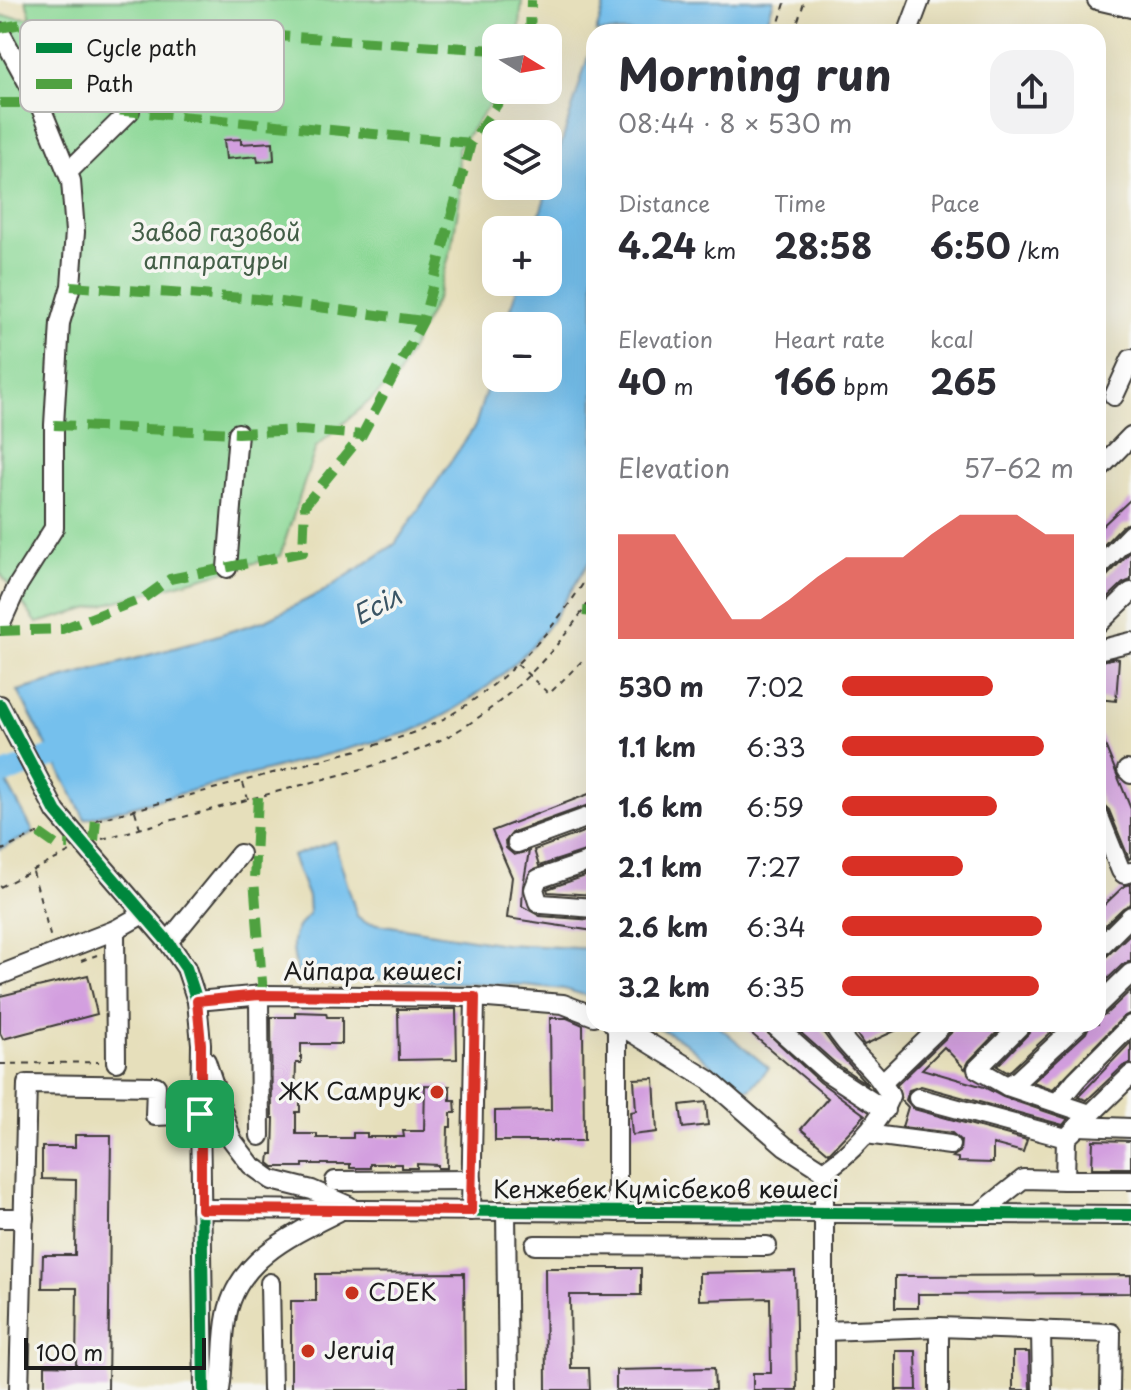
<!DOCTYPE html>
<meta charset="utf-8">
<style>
body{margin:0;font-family:"Playpen Sans",sans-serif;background:#f2f2f3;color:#2b2b33;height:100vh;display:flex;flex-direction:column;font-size:30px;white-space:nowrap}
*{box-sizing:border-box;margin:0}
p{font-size:26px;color:#7c7c81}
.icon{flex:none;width:44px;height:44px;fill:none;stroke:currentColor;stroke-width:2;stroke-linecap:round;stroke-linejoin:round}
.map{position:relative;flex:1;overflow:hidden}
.sheet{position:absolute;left:586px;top:24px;width:520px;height:1008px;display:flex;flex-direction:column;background:#fff;border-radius:24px;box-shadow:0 8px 32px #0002}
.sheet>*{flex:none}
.needle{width:52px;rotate:101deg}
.tools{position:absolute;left:482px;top:24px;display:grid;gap:16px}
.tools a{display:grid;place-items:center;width:80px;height:80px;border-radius:16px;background:#fff;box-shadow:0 8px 32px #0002;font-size:40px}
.scale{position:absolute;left:24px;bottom:20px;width:182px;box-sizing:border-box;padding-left:8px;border:4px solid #1c1c1c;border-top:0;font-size:22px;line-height:28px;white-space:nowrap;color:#1c1c1c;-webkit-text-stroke:6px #f6f6f2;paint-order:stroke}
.pin{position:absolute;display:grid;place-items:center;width:68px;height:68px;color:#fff;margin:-34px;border-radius:16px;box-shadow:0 4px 12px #0006}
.round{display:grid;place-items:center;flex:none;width:84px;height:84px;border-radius:24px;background:#f2f2f3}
.head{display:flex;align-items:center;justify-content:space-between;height:136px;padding:0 32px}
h1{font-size:44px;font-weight:700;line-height:60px}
.figures{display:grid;grid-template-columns:repeat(3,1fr);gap:12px;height:136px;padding:8px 32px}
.figures div{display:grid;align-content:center}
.figures b{font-size:34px;font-weight:700}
.figures small{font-size:22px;font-weight:400}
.figures p{font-size:22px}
.chart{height:224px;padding:16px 32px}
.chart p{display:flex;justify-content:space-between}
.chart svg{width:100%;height:144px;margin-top:8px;fill:#d93025;opacity:.7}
ul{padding:0 32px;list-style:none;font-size:26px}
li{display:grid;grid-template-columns:128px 96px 1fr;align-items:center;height:60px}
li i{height:20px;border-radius:10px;background:#d93025}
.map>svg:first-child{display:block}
</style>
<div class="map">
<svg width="1131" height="1390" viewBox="0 0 1131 1390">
<rect width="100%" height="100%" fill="#f6f6f2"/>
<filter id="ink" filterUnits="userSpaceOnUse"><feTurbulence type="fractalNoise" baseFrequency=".0125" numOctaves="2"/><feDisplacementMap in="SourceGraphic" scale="16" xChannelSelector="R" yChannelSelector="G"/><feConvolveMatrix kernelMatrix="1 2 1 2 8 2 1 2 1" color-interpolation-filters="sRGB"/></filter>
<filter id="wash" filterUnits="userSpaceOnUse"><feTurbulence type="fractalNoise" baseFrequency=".006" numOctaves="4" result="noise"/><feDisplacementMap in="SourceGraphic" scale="32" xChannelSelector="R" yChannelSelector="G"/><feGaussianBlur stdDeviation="1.8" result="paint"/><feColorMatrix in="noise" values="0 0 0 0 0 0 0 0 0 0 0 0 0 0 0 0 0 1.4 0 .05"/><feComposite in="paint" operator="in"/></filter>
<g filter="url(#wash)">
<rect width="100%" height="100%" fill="#e6dfbb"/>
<polygon fill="#8cd896" stroke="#547a59" stroke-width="2" points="26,0 522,0 519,38 496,38 496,90 500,90 458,148 460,197 452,246 437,298 397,377 316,447 280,556 37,623 0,573 0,16 31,18"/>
<g fill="#74c0ed" stroke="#486e84" stroke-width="2">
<polygon points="606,0 774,0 764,32 596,32"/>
<path d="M594 37V554C580 576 566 600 551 622 518 668 463 710 411 732L85 819 18 691 196 642 266 620 324 591 395 544 475 426 496 358V378H548V326H506L519 282H548V230H535Z"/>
<polygon points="0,770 34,833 0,849"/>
<path d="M334 841 357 916 365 922 504 944 594 949V998L564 989 523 985 330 978 298 974C291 948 288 933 309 914L308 897 292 856Z"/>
<polygon points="652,1024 716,1024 769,1068 750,1089 738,1088 685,1042"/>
</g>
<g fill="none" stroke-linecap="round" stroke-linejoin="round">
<polyline stroke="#74c0ed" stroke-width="22" points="0,775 51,757 79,750"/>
</g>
<g id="blocks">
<g fill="#d39fdf">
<polygon points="241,139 241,144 273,142 274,160 258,162 257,156 226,159 224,140"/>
<polygon points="1131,499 1131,522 1122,526 1098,551 1098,530"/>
<polygon points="1131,551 1131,580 1123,583 1098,607 1098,580 1107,576"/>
<polygon points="1115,658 1119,659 1116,701 1098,699 1098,662"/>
<polygon points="1098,728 1131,809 1131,858 1129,859 1109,810 1102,803 1098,794"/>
<polygon points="594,792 594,803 513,832 505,842 506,848 514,855 529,851 523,886 522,906 540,916 594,920 594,931 507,918 512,877 492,831"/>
<polygon points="594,828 594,848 539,866 534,850"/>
<polygon points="594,873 594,895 548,892 547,889"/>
<polygon points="1131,884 1131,904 1123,908 1098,932 1098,911 1124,886"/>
<polygon points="1131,933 1131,961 1123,964 1098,988 1098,961 1106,957"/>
<polygon points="88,975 97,1014 3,1039 0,1033 0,996"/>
<polygon points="1131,990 1131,1013 1123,1017 1053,1089 1033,1082 1086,1033 1090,1024 1098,1024 1098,1017 1106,1014"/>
<polygon points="398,1009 456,1009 457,1059 399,1060"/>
<polygon points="295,1012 326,1013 327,1017 342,1017 342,1044 301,1044 301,1063 296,1063 295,1098 300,1098 300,1112 296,1112 296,1134 317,1134 317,1138 353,1138 353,1133 367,1133 367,1137 404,1137 403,1131 424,1131 425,1085 450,1086 450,1100 455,1100 456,1113 451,1113 451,1127 448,1127 447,1168 438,1168 438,1165 417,1164 417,1168 401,1168 401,1164 370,1164 370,1168 350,1168 350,1164 303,1164 303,1167 274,1167 269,1163 270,1154 273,1154 274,1118 272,1118 271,1017 295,1017"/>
<polygon points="550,1018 567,1018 583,1025 584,1141 495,1141 495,1111 551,1110"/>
<polygon points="740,1024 758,1024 820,1082 865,1115 829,1153 801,1129 828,1098"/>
<polygon points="791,1024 817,1024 837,1051 868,1085 835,1063"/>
<polygon points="850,1024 910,1024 864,1045"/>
<polygon points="955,1024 1005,1024 969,1061 965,1069 944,1047 922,1069 984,1087 1003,1097 1068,1119 1063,1125 921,1086 909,1090 906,1100 914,1109 1027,1140 1023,1152 993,1144 993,1163 958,1162 958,1158 952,1157 960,1152 961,1141 952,1133 902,1127 908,1107 901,1100 897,1085 951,1033"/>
<polygon points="1034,1024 1060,1024 1011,1070 1007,1072 997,1066 1030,1032"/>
<polygon points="1131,1042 1131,1063 1123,1066 1087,1100 1078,1097"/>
<polygon points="654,1078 657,1132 632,1135 630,1112 636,1111 634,1079"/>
<polygon points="706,1102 708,1125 683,1128 680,1105"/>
<polygon points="75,1135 111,1135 108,1390 45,1390 45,1365 76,1366 77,1288 42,1288 43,1255 75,1255 76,1180 42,1179 42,1147 75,1147"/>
<polygon points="1093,1140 1131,1141 1131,1168 1092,1168"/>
<polygon points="545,1268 641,1268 641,1295 570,1295 571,1368 589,1368 590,1390 546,1390"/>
<polygon points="795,1271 797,1390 753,1390 753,1373 771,1373 770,1298 699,1300 699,1273"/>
<polygon points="464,1273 465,1390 291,1390 291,1301 316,1301 316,1274"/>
<polygon points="1131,1275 1131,1293 918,1294 918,1308 895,1308 895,1276"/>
<polygon points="896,1351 916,1351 917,1390 896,1390"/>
<polygon points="1013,1352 1029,1352 1030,1390 1013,1390"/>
<polygon points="714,1368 715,1390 616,1390 616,1370"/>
</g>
</g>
</g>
<g filter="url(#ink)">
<use href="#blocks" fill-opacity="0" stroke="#3a3934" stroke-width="2"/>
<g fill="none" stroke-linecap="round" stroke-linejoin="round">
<defs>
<g id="minor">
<polyline points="1097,0 1131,8"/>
<polyline points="0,32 39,103 71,181 75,232 71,286 60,323 54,425 54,528 18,585 0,625"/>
<polyline points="908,32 920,0"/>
<polyline points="68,172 130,111"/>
<polyline points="1114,396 1131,359"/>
<polyline points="1098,470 1131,436"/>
<polyline points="227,568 238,433"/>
<polyline points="1098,568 1131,534"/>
<polyline points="1098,624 1131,592"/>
<polyline points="1098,650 1131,642"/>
<polyline points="0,705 56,812 168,942 186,968 197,1001 201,1044 200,1114 204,1390"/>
<polyline points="1127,770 1131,774"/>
<polyline points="1098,814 1121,871 1124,874 1131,872"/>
<polyline points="517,843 594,815"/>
<polyline points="594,860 538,879 534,889 538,902 542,904 594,908"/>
<polyline points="115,930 116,1062"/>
<polyline points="168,942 240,854"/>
<polyline points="1098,949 1131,916"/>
<polyline points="0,975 115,930 143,914"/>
<polyline points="259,995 260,1136"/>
<polyline points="197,1001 263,995 475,997 563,1004 594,1016"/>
<polyline points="1098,1005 1131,973"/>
<polyline points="613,1024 626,1029 709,1080 785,1146 824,1171 824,1390"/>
<polyline points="773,1024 828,1073 885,1110"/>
<polyline points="1022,1024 977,1069 1007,1086 1090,1114"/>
<polyline points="617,1025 617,1212"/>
<polyline points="206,1061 232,1140 251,1165 272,1180 312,1190 349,1206"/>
<polyline points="883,1082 943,1024"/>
<polyline points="1007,1086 1018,1080 1078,1024"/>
<polyline points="918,1098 1066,1138"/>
<polyline points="1058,1102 1076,1080 1131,1025"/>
<polyline points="1078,1126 1131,1128"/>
<polyline points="866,1134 950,1145"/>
<path d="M824 1171C849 1155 879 1124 890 1096 876 1068 848 1052 833 1024"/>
<polyline points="1065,1180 1131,1180"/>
<polyline points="335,1181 472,1180"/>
<polyline points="201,1209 1131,1215"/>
<polyline points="471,1211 475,997"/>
<polyline points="506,1211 508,1390"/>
<polyline points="979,1214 1023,1179 1065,1180 1066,1138 1131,1075"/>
<polyline points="0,1218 24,1218"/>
<polyline points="535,1245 767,1246"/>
<polyline points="270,1283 272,1390"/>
<polyline points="1041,1330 1042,1390"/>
<polyline points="824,1331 939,1327 1111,1333 1110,1390"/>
<polyline points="19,1390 27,1084 156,1086 155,1116 200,1114"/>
<path d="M220 1390C224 1365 222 1339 227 1315 238 1259 292 1235 338 1212"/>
<polyline points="939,1390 939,1327"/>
</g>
</defs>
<use href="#minor" stroke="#3a3934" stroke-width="22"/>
<g stroke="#3a3934" stroke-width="2" stroke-dasharray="6 6" stroke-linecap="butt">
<polyline points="776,32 786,0"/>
<polyline points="794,32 805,0"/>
<polyline points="517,664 549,694 583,660"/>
<polyline points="243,783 248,799"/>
<polyline points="135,811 140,828"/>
<path d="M96 820C171 800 245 781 320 760 364 748 412 738 452 714 509 680 560 624 594 566"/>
<path d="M102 839C169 821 235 803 302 785 353 771 405 760 452 734 508 703 560 648 594 594"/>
<polyline points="0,851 39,833"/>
<polyline points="33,872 51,939"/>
<polyline points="0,887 70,852"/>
<polyline points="81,961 97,955"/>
<polyline points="0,1064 99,1062"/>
</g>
<use href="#minor" stroke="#fff" stroke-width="18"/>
<g stroke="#4fa141" stroke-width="10" stroke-dasharray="20 10" stroke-linecap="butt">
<polyline points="0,28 27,23 154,28 496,50"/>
<polyline points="530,38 531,0"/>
<polyline points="0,103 39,103 471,143"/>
<polyline points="71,286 258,299 423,321"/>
<polyline points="54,425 238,433 301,430 362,435"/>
<polyline points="583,611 594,612"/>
<polyline points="0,631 62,629 144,598 170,579 303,552 305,505 362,435 423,321 471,143 507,90"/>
<polyline points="258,797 254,879 263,995"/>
<polyline points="39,833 56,845 69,845"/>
<polyline points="94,841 96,820"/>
</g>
<defs>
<g id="cycleway">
<polyline points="0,705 56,812 168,942 186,968 197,1001 201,1044 200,1114 204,1390"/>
<polyline points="201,1209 1131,1215"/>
</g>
</defs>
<use href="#cycleway" stroke="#f6f6f2" stroke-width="17"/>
<use href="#cycleway" stroke="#00873e" stroke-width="12"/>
</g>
</g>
<g fill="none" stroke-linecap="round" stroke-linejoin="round" filter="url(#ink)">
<defs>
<polygon id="route" points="259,995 475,997 471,1211 201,1209 201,1044 197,1001"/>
</defs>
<use href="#route" stroke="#fff" stroke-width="16"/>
<use href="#route" stroke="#d93025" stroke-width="10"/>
</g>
<g fill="#c8321e" stroke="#f6f6f2" stroke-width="3">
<circle cx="437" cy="1092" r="8"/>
<circle cx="352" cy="1293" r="8"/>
<circle cx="308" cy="1351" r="8"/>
</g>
<g text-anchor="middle" stroke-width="7" stroke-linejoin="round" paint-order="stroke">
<g font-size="24" fill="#435e47" stroke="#f6f6f2">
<text x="216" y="241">Завод газовой<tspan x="216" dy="28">аппаратуры</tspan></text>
</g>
<g font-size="24" fill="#1c1c1c" stroke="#f6f6f2">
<text x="373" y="980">Айпара көшесі</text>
<text x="666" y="1198">Кенжебек Күмісбеков көшесі</text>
</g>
<g font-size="24" fill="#1c1c1c" stroke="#f6f6f2" text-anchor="start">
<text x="421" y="1100" text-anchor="end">ЖК Самрук</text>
<text x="368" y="1301">CDEK</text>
<text x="324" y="1359">Jeruiq</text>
</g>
<g font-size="26" font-style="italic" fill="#3b5565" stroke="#f6f6f2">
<text transform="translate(377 606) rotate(-28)" y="9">Есіл</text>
</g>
</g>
<rect x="20" y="20" width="264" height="92" rx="12" fill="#f6f6f2" stroke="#b5b5b2" stroke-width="2"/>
<rect x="36" y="43" width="36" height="10" fill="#00873e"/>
<rect x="36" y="79" width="36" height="10" fill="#4fa141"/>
<g font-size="22" fill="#1c1c1c">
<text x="86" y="56">Cycle path</text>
<text x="86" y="92">Path</text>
</g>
</svg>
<div class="tools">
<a><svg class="needle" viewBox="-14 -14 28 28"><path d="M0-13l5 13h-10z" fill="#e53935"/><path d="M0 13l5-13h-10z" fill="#7c7c81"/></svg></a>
<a><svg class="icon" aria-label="layers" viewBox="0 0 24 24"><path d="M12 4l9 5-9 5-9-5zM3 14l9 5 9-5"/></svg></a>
<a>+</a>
<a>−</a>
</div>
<div class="scale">100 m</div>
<div class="pin" style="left:200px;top:1114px;background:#1e9e55"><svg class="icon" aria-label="arrive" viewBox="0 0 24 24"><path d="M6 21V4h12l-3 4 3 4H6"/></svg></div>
<section class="sheet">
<div class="head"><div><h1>Morning run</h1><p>08:44 · 8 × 530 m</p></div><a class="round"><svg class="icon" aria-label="share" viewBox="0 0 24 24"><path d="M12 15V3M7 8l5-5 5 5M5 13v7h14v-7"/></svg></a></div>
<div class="figures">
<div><p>Distance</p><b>4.24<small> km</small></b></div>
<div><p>Time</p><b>28:58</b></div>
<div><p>Pace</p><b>6:50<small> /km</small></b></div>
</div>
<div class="figures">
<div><p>Elevation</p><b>40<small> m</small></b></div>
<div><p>Heart rate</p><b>166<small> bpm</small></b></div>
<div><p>kcal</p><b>265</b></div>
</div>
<div class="chart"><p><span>Elevation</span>57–62 m</p>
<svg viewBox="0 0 160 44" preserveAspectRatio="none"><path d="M0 44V12L10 12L20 12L30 25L40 38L50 38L60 32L70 25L80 19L90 19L100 19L110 12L120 6L130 6L140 6L150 12L160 12V44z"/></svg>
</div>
<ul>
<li><b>530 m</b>7:02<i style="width:65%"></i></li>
<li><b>1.1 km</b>6:33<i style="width:87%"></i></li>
<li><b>1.6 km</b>6:59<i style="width:67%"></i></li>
<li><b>2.1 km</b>7:27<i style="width:52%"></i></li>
<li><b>2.6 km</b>6:34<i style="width:86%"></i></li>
<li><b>3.2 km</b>6:35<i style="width:85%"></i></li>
</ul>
</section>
</div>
